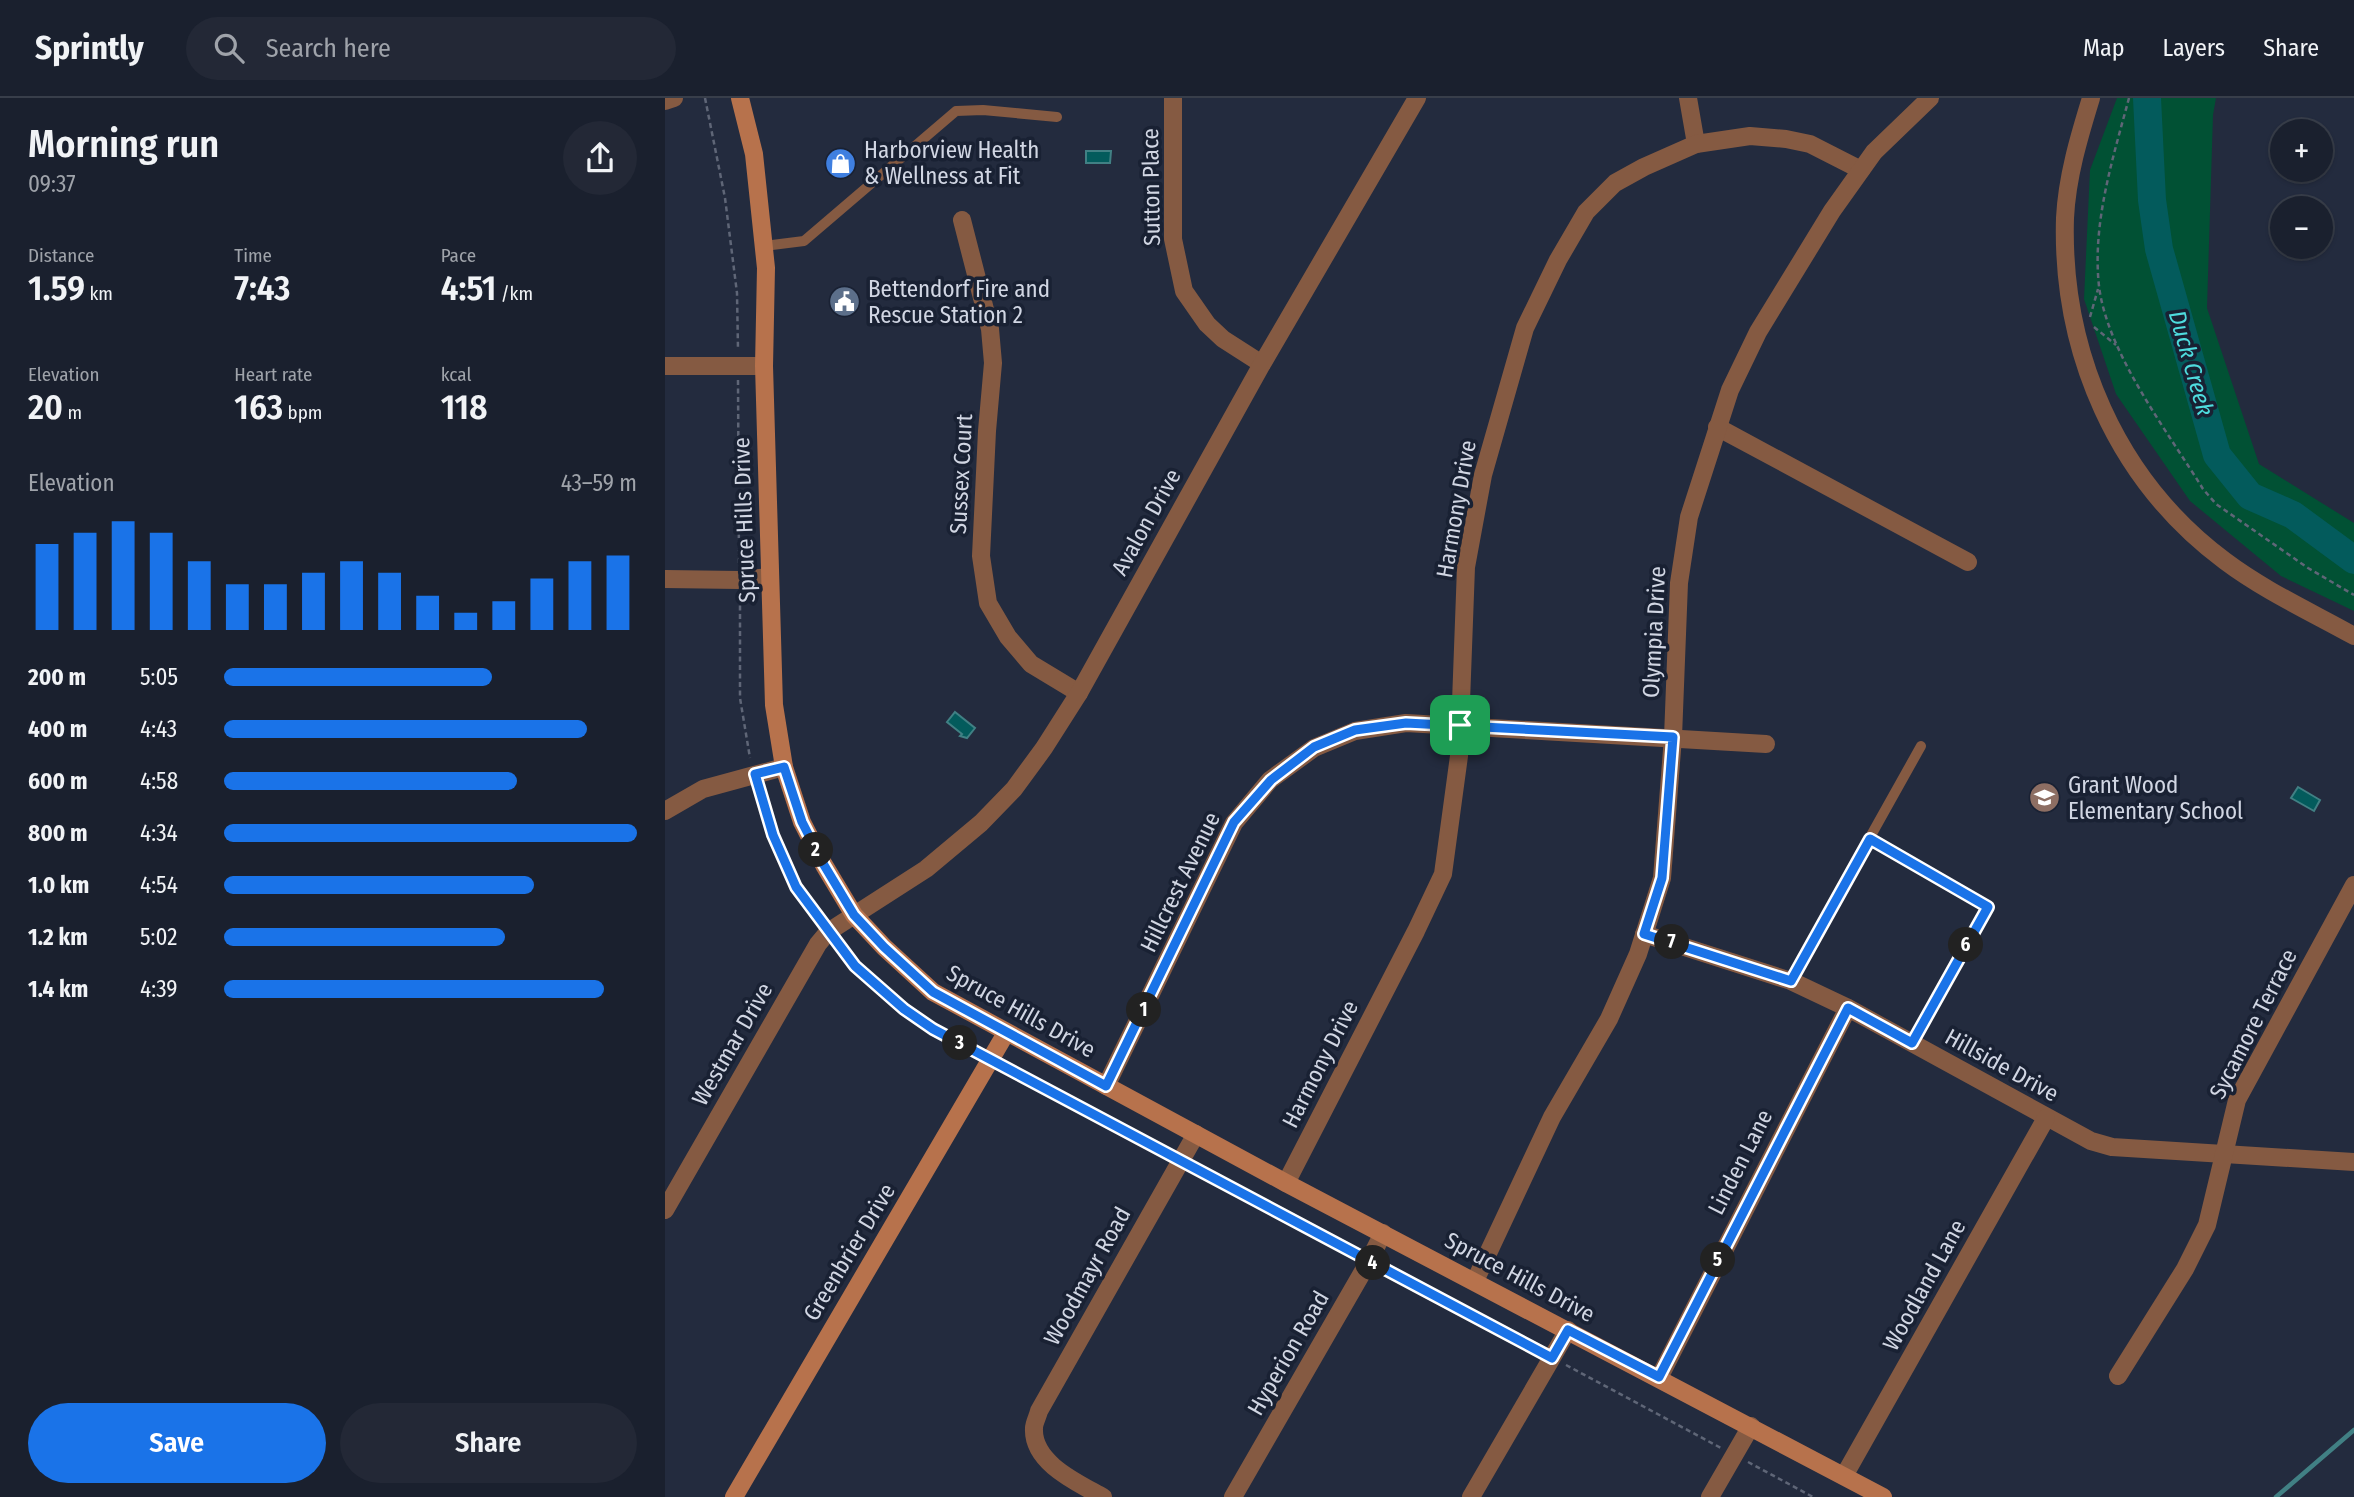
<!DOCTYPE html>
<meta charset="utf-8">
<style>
body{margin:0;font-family:"Fira Sans Condensed",sans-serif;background:#232836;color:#f1f3f6;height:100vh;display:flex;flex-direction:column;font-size:26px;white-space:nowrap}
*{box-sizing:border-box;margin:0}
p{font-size:23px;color:#9fa3aa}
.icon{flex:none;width:38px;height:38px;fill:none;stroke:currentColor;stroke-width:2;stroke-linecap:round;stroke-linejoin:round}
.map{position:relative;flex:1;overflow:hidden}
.panel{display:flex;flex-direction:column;background:#1a202e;width:665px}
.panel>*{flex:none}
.fabs{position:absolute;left:1605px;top:21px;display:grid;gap:14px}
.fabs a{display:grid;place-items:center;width:63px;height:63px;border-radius:50%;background:#1a202e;box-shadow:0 2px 5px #0004,0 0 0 2px #383e4a;font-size:35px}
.pin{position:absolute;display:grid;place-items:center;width:60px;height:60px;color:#fff;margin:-30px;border-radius:14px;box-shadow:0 4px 10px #0006}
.km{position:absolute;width:35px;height:35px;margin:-18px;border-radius:50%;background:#222;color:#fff;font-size:19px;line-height:35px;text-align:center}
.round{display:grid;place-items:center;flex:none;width:74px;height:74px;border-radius:37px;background:#232836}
.overview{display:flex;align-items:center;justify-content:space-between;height:119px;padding:0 28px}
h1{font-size:38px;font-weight:600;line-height:52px}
.stats{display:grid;grid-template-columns:repeat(3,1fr);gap:10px;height:119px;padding:7px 28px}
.stats div{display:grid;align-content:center}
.stats b{font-size:35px;font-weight:600}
.stats small{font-size:19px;font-weight:400}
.stats p{font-size:19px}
.chart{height:196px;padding:14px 28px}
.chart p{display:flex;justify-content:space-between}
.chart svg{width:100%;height:126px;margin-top:7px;stroke:#1a73e8;stroke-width:6}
.action{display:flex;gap:14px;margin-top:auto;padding:14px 28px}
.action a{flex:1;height:80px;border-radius:42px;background:#1a73e8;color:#fff;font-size:28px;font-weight:600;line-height:80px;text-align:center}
.action a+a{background:#232836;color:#f1f3f6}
ul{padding:0 28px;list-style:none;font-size:23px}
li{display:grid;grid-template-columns:112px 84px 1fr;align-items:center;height:52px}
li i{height:18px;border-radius:9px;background:#1a73e8}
header{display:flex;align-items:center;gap:42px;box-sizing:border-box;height:98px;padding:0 35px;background:#1a202e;border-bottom:2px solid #383e4a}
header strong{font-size:33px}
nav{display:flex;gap:38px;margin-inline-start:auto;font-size:24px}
.search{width:490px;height:63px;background:#232836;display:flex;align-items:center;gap:18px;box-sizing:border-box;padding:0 24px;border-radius:38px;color:#9fa3aa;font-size:26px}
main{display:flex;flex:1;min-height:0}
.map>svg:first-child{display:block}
</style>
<header>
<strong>Sprintly</strong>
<div class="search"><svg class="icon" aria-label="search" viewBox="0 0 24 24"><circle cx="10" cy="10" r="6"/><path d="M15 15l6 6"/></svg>Search here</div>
<nav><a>Map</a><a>Layers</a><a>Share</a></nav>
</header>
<main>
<section class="panel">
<div class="overview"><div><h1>Morning run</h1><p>09:37</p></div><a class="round"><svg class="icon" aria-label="share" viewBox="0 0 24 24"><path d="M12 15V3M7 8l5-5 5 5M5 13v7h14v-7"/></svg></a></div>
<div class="stats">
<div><p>Distance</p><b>1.59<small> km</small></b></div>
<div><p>Time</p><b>7:43</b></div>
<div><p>Pace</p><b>4:51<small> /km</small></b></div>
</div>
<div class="stats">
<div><p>Elevation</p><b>20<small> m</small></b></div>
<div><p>Heart rate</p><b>163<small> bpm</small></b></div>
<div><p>kcal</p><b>118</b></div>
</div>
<div class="chart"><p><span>Elevation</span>43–59 m</p>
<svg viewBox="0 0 160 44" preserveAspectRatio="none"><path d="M5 44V14M15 44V10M25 44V6M35 44V10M45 44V20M55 44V28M65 44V28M75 44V24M85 44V20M95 44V24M105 44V32M115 44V38M125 44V34M135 44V26M145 44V20M155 44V18"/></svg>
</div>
<ul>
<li><b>200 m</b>5:05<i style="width:65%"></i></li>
<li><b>400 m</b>4:43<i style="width:88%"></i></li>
<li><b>600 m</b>4:58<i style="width:71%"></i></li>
<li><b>800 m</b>4:34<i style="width:100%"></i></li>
<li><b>1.0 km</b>4:54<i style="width:75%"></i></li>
<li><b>1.2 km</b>5:02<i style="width:68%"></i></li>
<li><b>1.4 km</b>4:39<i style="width:92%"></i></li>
</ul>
<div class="action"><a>Save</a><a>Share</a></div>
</section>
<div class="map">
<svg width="1689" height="1399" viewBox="0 0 1689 1399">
<rect width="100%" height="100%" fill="#232b3e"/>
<polygon fill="#015134" points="1452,0 1551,0 1548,17 1542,210 1594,366 1689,425 1689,513 1616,478 1525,403 1451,296 1419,201 1425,72"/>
<g fill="#035b5c" stroke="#418084" stroke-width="2">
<polygon points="421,53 446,53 445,65 421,65"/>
<polygon points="290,614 310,630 302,640 295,638 297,636 282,624"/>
<polygon points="1633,689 1655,702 1649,713 1626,700"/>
</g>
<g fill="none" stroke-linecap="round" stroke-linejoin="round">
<polyline stroke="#418084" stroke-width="4.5" points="1611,1399 1689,1332"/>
<polyline stroke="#035b5c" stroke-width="28" points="1482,0 1487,102 1494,151 1552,357 1585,398 1628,417 1689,462"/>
<g stroke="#5f6677" stroke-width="2.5" stroke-dasharray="5 3.5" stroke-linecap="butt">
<polyline points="40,0 60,100 72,195 73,251"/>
<path d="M1464 0C1448 60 1427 125 1434 188 1442 255 1503 334 1538 391L1551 406 1643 470 1689 497"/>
<polyline points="1425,219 1433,191"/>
<polyline points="1429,229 1451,247"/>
<polyline points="73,282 74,465"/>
<polyline points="75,499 75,600 85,660"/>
<polyline points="95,693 108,738 131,789 153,820"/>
<path d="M174 847C211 894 259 926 311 954"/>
<polyline points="338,968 503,1056"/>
<polyline points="530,1070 691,1156"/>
<polyline points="718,1171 873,1253"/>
<polyline points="901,1267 1056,1350"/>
<polyline points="1083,1364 1148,1399"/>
</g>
<g stroke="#855a42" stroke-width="10">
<polyline points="99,148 139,143 291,13 318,12 392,19"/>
<polyline points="1204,741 1256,648"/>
<polyline points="1126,883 1204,741 1323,809 1247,945"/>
</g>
<g stroke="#855a42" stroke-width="18">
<polyline points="508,0 508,141 519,193 542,226 558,241 597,266"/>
<polyline points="1023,0 1031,46"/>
<path d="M1426 0C1414 39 1402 79 1400 120 1396 253 1451 382 1560 463 1600 493 1646 514 1689 538"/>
<polyline points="0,3 9,0"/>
<polyline points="297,122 325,231 328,265 322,333 316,458 323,505 343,539 366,566 414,595"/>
<polyline points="0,268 99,268"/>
<polyline points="1052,329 1303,464"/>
<polyline points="0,481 74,482 105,479"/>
<polyline points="0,713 38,691 119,669"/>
<polyline points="979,836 1126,883 1183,910 1426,1043 1447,1049 1689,1064"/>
<polyline points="441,988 569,725 605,682 649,650 690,633 741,625 1101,646"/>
<polyline points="621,1085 751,833 778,776 794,658 801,469 818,377 860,230 893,162 921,114 950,85 979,69 1031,46 1085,38 1121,41 1145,46 1196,72"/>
<polyline points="0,1112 153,846 163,834 261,771 316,725 349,691 379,650 414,595 597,266 752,0"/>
<polyline points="810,1183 887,1019 944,921 973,856 997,780 1008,639 1014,485 1024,419 1065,292 1093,234 1167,113 1209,54 1265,0"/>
<polyline points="1453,1278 1520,1171 1542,1127 1572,1002 1689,787"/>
<polyline points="994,1280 1183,910"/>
<polyline points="1179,1378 1381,1020"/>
<path d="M438 1399C413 1385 367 1365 369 1330 369 1325 373 1318 374 1313L531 1036"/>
<polyline points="568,1399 704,1163 718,1135"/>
<polyline points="806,1399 903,1232"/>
<polyline points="1045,1399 1086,1328"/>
</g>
<g stroke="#b7724c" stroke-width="18">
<polyline points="75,0 89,56 101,170 99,268 109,607 119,669 137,724 159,767 189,817 219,849 268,894 621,1085 1218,1399"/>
<polyline points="69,1399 341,935"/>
</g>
</g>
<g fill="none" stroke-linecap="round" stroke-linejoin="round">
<defs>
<polygon id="route" points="741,625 1008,639 997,780 979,836 1126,883 1205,741 1323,809 1247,945 1183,910 994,1279 903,1232 887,1260 268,931 239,911 190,868 131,789 108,737 90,676 119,669 137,724 159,767 189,817 219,849 268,894 441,988 569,724 606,682 649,649 690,632"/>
</defs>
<use href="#route" stroke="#fff" stroke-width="14"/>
<use href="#route" stroke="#1a73e8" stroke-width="9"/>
</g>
<defs>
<symbol id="shop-disc" viewBox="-11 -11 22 22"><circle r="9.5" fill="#3f7fe0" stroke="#192133"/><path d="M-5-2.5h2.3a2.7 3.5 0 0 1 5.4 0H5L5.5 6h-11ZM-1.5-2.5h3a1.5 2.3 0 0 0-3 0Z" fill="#fff"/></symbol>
<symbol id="civic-disc" viewBox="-11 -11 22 22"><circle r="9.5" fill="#5c6f8a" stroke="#192133"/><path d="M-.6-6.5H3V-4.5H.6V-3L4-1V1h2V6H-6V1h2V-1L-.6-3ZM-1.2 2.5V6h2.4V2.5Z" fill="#fff"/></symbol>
<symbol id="school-disc" viewBox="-11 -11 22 22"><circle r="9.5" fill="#8d6e63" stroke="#192133"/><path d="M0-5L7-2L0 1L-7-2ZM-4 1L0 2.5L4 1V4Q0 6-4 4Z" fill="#fff"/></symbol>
</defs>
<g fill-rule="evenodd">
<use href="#shop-disc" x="158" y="48" width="35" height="35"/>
<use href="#civic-disc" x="162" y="186" width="35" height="35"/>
<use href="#school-disc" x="1362" y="682" width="35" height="35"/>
</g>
<g text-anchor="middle" stroke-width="7" stroke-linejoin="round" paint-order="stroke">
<g font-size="23" fill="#d1d6e3" stroke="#192133" text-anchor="start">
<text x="199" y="60">Harborview Health<tspan x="199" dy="26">&amp; Wellness at Fit</tspan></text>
<text x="203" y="199">Bettendorf Fire and<tspan x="203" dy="26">Rescue Station 2</tspan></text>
<text x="1403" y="695">Grant Wood<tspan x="1403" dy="26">Elementary School</tspan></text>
</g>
<g font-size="23" fill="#d1d6e3" stroke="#192133">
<text transform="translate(486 89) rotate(-91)" y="8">Sutton Place</text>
<text transform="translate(296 376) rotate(-87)" y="8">Sussex Court</text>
<text transform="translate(791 411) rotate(-80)" y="8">Harmony Drive</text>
<text transform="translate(79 422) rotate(-92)" y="8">Spruce Hills Drive</text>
<text transform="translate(481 424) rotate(-61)" y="8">Avalon Drive</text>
<text transform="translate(989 534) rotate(-87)" y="8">Olympia Drive</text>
<text transform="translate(515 784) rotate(-64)" y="8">Hillcrest Avenue</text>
<text transform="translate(356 913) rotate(29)" y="8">Spruce Hills Drive</text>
<text transform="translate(1588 926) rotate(-63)" y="8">Sycamore Terrace</text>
<text transform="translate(67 946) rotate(-60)" y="8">Westmar Drive</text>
<text transform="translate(655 966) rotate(-63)" y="8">Harmony Drive</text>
<text transform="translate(1337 967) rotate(29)" y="8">Hillside Drive</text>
<text transform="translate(1075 1064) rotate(-63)" y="8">Linden Lane</text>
<text transform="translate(184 1154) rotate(-59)" y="8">Greenbrier Drive</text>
<text transform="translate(422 1178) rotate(-61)" y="8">Woodmayr Road</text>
<text transform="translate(855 1179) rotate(28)" y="8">Spruce Hills Drive</text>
<text transform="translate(1259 1187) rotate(-61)" y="8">Woodland Lane</text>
<text transform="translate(623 1255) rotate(-60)" y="8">Hyperion Road</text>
</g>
<g font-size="24" font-style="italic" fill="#4edcde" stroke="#192133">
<text transform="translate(1526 265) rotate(74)" y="8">Duck Creek</text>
</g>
</g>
</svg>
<div class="fabs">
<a>+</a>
<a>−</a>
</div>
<div class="pin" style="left:795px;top:627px;background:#1e9e55"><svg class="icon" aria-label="arrive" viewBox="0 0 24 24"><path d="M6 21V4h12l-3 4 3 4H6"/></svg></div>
<b class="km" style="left:479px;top:912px">1</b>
<b class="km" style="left:151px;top:752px">2</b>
<b class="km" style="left:295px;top:945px">3</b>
<b class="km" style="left:708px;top:1165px">4</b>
<b class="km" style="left:1053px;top:1162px">5</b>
<b class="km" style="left:1301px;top:847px">6</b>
<b class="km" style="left:1007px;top:844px">7</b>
</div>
</main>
